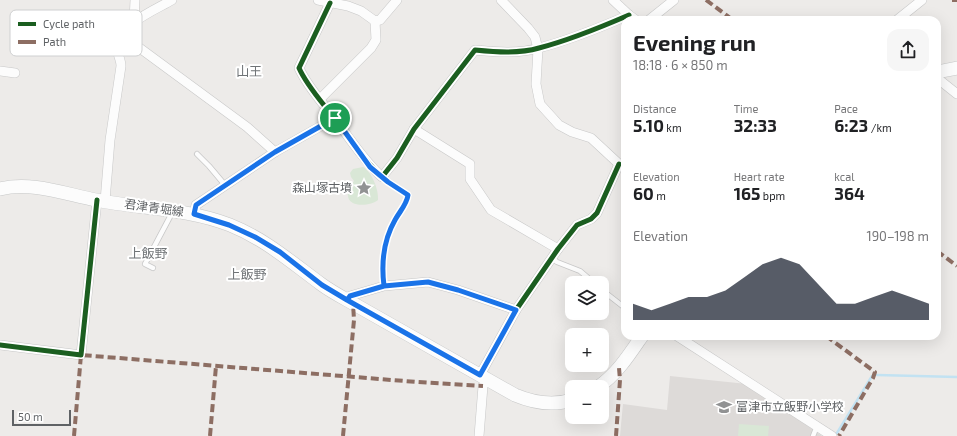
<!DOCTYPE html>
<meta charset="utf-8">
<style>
body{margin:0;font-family:"Exo 2","Noto Sans JP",sans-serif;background:#f6f6f6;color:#202124;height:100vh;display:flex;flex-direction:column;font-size:15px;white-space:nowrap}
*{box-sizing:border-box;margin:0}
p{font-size:13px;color:#757577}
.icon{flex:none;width:22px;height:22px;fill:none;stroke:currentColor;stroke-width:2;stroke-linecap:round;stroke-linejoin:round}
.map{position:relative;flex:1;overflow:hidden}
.side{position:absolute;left:621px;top:16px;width:320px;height:324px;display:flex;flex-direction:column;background:#fff;border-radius:12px;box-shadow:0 4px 16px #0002}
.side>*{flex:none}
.buttons{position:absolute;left:565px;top:276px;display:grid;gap:8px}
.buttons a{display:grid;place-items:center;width:44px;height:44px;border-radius:8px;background:#fff;box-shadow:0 4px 16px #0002;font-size:20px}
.scale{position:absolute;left:12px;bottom:10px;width:59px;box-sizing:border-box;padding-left:4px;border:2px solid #5f6265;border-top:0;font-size:11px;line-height:14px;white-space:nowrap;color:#5f6265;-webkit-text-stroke:3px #fff;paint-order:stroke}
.pin{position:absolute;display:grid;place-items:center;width:34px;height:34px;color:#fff;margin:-17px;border:2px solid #fff;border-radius:50%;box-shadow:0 1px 4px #0007}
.round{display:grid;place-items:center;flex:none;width:42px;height:42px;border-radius:12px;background:#f6f6f6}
.overview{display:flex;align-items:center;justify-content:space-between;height:68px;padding:0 12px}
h1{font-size:22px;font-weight:700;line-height:30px}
.figures{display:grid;grid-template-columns:repeat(3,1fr);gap:6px;height:68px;padding:4px 12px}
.figures div{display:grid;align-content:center}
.figures b{font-size:17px;font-weight:700}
.figures small{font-size:11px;font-weight:400}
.figures p{font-size:11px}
.chart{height:112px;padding:8px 12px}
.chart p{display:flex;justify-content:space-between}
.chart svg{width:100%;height:72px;margin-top:4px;fill:#111827;opacity:.7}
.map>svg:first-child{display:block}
</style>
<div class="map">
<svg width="957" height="436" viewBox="0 0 957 436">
<rect width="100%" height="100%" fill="#edebe9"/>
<polygon fill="#dddad8" points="670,376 747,384 822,436 620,436 623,404 667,410"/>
<g fill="#d9e7d6">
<path d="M363 167C372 172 379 190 378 200 371 206 349 208 348 196 347 190 351 185 354 181L351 177 350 173 353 169Z"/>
<polygon points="739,424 769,426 768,436 738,436"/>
</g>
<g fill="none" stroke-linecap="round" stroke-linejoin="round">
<g stroke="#c2e2f2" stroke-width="2.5">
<polyline points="877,375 957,377"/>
<polyline points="837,433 872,376"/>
</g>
<defs>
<g id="service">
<polyline points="197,154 209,166 225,185"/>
<path d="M382 177 409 195C407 204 400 211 395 220 383 241 381 262 384 286"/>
<polyline points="552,258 557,262 580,271 594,283"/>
<polyline points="153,268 145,264 172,213"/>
<polyline points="602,290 625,308"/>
<polyline points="813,436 817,426"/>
</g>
<g id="minor">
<polyline points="318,0 348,6 361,11 375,21 380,20 397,0"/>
<polyline points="501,0 528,28 535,37 538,49 536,84 540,104 559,125 572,132 591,138 619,164 625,167"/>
<polyline points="613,0 629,15 636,20"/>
<path d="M330 3 299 68C307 86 322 102 334 118 350 138 363 160 382 177L397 158 414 129 475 50C495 52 519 54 539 48 570 40 599 28 629 15"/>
<polyline points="649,20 674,0"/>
<polyline points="897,20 922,0"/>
<polyline points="134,21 135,0"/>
<polyline points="122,35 247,127 275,152"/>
<polyline points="0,71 15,73"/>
<polyline points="937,78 957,94"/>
<polyline points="320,99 371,48 376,40 375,21"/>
<polyline points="414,129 470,164 470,179 491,210 558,249"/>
<path d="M105 201 110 140 121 66C121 59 116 52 117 45 122 23 155 10 172 0"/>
<polyline points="194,214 196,205 275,152 335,118"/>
<polyline points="347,300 350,296 384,286 428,282 458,290 516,310"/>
<polyline points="677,336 832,436"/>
<polyline points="0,345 81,355 97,200"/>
<polyline points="480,375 516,310 558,249 577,225 591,219 597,213 619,164"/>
<polyline points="479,436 483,386 487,379"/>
</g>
<g id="secondary">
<polyline points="937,72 957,68"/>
<path d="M0 189C31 181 65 194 96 200 140 209 187 208 230 225 265 239 291 262 321 284 329 290 338 295 347 300L515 395C534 403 553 406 572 400"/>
<path d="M598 387C617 374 629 355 642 336"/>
</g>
</defs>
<use href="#service" stroke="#c8c8c8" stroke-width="6"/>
<use href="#minor" stroke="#c8c8c8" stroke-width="10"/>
<use href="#secondary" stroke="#c7c8c8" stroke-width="14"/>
<use href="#service" stroke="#fcfcfc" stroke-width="4.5"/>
<use href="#minor" stroke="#fcfcfc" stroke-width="9"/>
<use href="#secondary" stroke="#fcfcfc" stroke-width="13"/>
<g stroke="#8d6e63" stroke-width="4" stroke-dasharray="8 4" stroke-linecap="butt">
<polyline points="706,0 733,20"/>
<polyline points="952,0 957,0"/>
<polyline points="937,251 957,266"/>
<polyline points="826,336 875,372 873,378 839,436"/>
<polyline points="74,436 81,355 417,382 483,386"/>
<polyline points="210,436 216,366"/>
<polyline points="343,436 354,320 353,303"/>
<polyline points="616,436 620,380 619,368"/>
</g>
<defs>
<g id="cycleway">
<path d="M330 3 299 68C307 86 322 102 334 118 350 138 363 160 382 177L397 158 414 129 475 50C495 52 519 54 539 48 570 40 599 28 629 15"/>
<polyline points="0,345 81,355 97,200"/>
<polyline points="480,375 516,310 558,249 577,225 591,219 597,213 619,164"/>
</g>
</defs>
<use href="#cycleway" stroke="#fff" stroke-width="8"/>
<use href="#cycleway" stroke="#1b5e20" stroke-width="5"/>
</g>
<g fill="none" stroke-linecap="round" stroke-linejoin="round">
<defs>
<path id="route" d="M335 118 275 152 196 205 194 214 229 225 255 237 280 252 322 285 347 300 350 296 384 286 428 282 458 290 516 310 480 375 347 300 350 296 384 286C381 262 383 241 395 220 400 211 407 204 408 195L388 182 370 167 335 118"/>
</defs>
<use href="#route" stroke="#fff" stroke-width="8"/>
<use href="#route" stroke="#1a73e8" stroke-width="5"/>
</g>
<defs>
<symbol id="sight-bare" viewBox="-9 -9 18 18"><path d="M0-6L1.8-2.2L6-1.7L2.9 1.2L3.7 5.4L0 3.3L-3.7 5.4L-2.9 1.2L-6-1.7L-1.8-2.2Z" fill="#919293" stroke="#fff" stroke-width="2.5" paint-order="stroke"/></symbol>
<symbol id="school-bare" viewBox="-9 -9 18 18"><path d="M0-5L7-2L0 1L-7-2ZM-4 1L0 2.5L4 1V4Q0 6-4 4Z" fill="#919293" stroke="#fff" stroke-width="2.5" paint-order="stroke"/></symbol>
</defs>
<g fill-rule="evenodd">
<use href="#sight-bare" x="353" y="177" width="22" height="22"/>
<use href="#school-bare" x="713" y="396" width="22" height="22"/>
</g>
<g text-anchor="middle" stroke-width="4" stroke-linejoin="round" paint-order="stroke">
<g font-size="12" fill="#5f6265" stroke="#fff" text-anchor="end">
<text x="352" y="192">森山塚古墳</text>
<text x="736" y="411" text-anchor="start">富津市立飯野小学校</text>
</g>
<g font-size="12" fill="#5f6265" stroke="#fff">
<text transform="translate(154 208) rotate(8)" y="4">君津青堀線</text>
</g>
<g font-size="13" fill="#707477" stroke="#fff">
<text x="249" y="76">山王</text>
<text x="148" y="258">上飯野</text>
<text x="247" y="279">上飯野</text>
</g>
</g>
<rect x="10" y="10" width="132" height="46" rx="6" fill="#fff" stroke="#cfd0d1" stroke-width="1"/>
<rect x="18" y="22" width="18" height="4" fill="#1b5e20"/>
<rect x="18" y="40" width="18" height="4" fill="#8d6e63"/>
<g font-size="11" fill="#5f6265">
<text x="43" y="28">Cycle path</text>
<text x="43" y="46">Path</text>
</g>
</svg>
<div class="buttons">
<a><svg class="icon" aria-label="layers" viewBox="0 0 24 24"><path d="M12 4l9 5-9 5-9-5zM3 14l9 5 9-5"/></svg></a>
<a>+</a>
<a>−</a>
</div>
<div class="scale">50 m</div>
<div class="pin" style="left:335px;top:118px;background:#1e9e55"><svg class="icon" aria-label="arrive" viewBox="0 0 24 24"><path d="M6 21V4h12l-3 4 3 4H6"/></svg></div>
<section class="side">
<div class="overview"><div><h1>Evening run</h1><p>18:18 · 6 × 850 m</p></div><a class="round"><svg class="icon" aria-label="share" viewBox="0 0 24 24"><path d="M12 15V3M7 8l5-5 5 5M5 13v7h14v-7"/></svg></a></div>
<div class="figures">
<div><p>Distance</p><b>5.10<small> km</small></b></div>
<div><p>Time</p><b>32:33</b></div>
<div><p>Pace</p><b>6:23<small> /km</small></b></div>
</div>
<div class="figures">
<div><p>Elevation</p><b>60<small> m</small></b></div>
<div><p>Heart rate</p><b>165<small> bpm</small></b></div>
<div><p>kcal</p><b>364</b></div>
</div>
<div class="chart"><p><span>Elevation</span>190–198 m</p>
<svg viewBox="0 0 160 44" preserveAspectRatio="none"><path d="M0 44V34L10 38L20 34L30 30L40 30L50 26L60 18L70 10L80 6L90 10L100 22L110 34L120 34L130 30L140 26L150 30L160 34V44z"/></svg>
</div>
</section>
</div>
